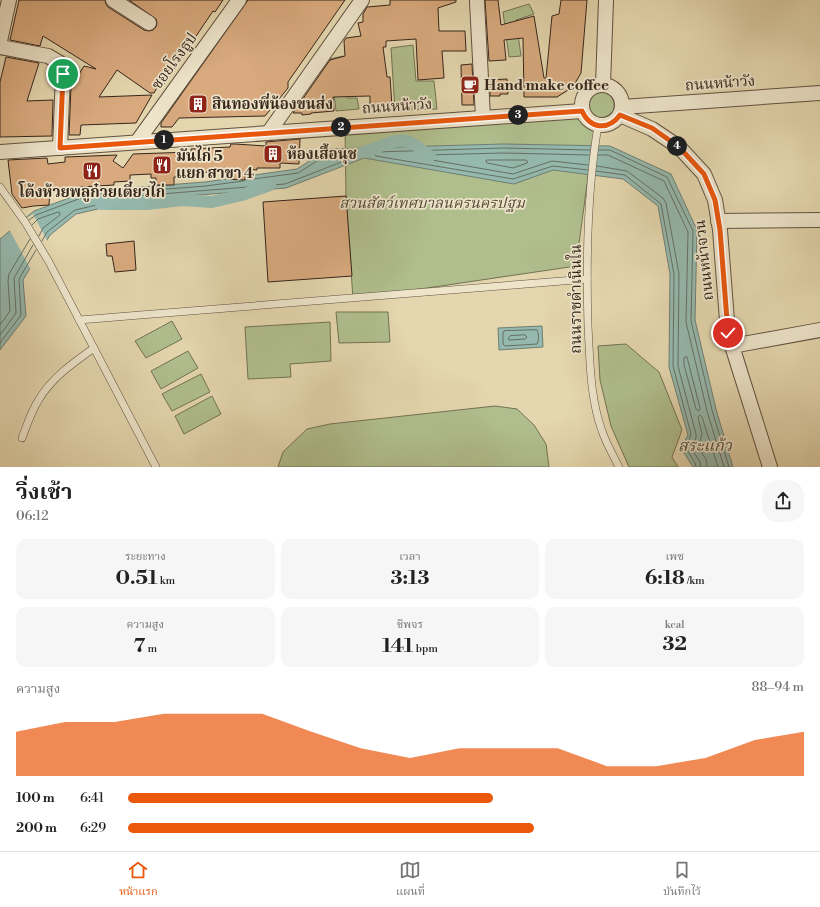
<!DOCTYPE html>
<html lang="th">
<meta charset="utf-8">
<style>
body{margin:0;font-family:"Libre Bodoni","Noto Serif Thai",serif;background:#f6f6f6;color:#222;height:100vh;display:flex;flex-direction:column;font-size:15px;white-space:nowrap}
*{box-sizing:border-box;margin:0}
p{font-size:13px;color:#767676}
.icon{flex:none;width:22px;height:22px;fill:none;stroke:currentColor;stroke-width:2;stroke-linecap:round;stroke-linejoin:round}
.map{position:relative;height:467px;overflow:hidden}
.sheet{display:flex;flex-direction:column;background:#fff;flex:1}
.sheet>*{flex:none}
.pin{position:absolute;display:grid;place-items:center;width:34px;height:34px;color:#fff;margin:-17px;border:2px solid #fff;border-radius:50%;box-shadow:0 1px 4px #0007}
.km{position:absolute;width:20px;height:20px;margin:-10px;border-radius:50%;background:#222;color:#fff;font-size:11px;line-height:20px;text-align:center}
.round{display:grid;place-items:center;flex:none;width:42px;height:42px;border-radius:16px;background:#f6f6f6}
.overview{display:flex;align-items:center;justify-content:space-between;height:68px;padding:0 16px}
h1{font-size:22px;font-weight:700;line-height:30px}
.stats{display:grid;grid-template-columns:repeat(3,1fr);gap:6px;height:68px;padding:4px 16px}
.stats div{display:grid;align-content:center;border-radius:10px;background:#f6f6f6;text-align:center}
.stats b{font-size:20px;font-weight:700}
.stats small{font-size:11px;font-weight:400}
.stats p{font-size:11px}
.chart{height:112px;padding:8px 16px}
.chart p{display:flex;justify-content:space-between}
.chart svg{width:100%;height:72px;margin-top:4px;fill:#ea580c;opacity:.7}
ul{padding:0 16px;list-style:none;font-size:13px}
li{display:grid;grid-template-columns:64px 48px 1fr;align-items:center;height:30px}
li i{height:10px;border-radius:5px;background:#ea580c}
.tabs{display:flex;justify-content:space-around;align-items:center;height:56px;border-top:1px solid #e0e0e0;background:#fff;font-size:11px;color:#767676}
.tabs a{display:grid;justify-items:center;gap:2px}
.tabs .active{color:#ea580c}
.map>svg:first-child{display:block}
</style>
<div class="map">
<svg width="820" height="467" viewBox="0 0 820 467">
<rect width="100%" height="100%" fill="#e4d6ae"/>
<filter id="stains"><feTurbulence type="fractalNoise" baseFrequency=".005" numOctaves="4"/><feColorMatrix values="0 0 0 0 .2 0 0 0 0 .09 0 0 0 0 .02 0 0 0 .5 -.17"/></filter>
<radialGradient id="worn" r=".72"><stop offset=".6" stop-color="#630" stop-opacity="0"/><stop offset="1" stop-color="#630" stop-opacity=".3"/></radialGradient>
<g fill="#b0be8d" stroke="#727254">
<polygon points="529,4 534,14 516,20 521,56 509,57 503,12"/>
<polygon points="413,45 416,81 434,81 437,109 395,110 391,48"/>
<polygon points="343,56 347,98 357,98 359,109 336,111 330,59"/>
<path d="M603 91C612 96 615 99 614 110L609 115 600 119 597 117 595 125 576 266 353 299 346 196 345 127 586 106 587 98 594 93Z"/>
<polygon points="336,312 388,312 390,342 339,343"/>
<polygon points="172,321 182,339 146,358 135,341"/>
<polygon points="330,322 331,361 290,364 291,377 248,379 245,327"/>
<polygon points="626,344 659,372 682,430 672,457 678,467 629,467 611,426 600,380 598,346"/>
<polygon points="188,351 198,368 161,389 151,371"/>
<polygon points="201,374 210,392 172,411 162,394"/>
<polygon points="212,396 221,414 184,434 175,416"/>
<polygon points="495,406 517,409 534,425 546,444 549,467 278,467 283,452 307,429 330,424"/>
</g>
<g fill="#95b9ae" stroke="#6f7e73">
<polygon points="503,144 610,146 671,174 697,230 695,320 716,409 733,467 693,467 681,448 688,435 669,367 670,274 658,206 623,179 553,170 514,184 364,158 286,188 137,200 76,214 50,235 23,280 26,316 0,350 0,239 34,211 88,191 205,182 297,169 328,149"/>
<polygon points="542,326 543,347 499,350 498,328"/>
</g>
<polygon fill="#e4d6ae" points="33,214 48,242 31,270 9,229"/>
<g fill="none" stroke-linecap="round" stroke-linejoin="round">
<g stroke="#656f64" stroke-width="1">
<polyline points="599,150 610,150 667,177 693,231 691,321 712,410 729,467"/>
<polyline points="598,155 608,155 664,181 688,232 686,322 707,411 724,467"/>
<polygon points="488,160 526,160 528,162 527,163 513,168 487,163 486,161"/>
<polyline points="588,165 552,161 513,174 426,159 424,157 426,155 503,153 589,155"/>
<polyline points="597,166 627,171 663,198 666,203 679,274 678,366 696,434 696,438 691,448 700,462 701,467"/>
<polyline points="588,170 553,166 513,179 376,156 374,153 376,152 503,148 590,150"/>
<polyline points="596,171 625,175 661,204 674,274 673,366 691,434 686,448 695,463 696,467"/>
<polyline points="29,220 36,215 89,195 206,186 243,181"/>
<polyline points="32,225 38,219 58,212 60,213 60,215 43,228 39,236"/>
<polyline points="42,241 47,232 75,210 136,196 285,184 357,156 358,154 356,152 330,153 298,173 246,180"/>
<polyline points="0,325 10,311 8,281 9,274 30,239"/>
<path d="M537 330C539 333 539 341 537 344L505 346 503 344V333L504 331Z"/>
<polyline points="0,335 16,313 14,278 33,245"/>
<polygon points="525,335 527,337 525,339 510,340 508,339 510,336"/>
<polyline points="0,343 21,315 19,279 36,250"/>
<polygon points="687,357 700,408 699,411 696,409 684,365 684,358"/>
<polyline points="707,467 706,459 698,448 702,434 698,417 700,415 702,417 718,467"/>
</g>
<g stroke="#95b9ae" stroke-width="12">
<path d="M363 152C379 149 396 135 412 143 418 146 423 152 430 156"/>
<polyline points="101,204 147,204 182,200 212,202 242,195 270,185"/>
</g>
</g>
<g fill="#d8aa7e" stroke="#35251b">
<polygon points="19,0 105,0 106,4 108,7 144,30 149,31 153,30 156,27 157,23 156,19 129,0 223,0 215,12 213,11 161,88 161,80 154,93 150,93 117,70 99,97 152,95 136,123 81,125 80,135 69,135 71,87 84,66 96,69 43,36 40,46 10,40"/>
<polygon points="248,0 345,0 288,82 288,88 265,116 179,118 172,127 161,127 161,123"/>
<polygon points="390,0 456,0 456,2 438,8 439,31 465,31 466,51 442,51 444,78 418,80 416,39 386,41 386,47 383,47 387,77 390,77 392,106 370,108 370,96 333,97 334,111 311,113 311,114 302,115 302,113 293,113 330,60 345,56 344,41 346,38 361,36 358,23 363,22 363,14 367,7 390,5"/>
<polygon points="485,0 498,0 501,25 534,16 544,78 546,78 552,16 559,14 561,0 587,0 581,73 573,87 557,97 524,97 523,38 504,40 506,60 489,61"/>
<polygon points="6,57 39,63 27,101 53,100 52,136 0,137 0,82"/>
<polygon points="472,64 474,105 462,105 461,65"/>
<polygon points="507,79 508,94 500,94 500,96 490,96 490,80"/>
<polygon points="300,139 299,164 280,163 280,168 257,168 257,170 248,169 248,172 245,172 245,180 228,179 228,171 191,173 192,177 174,177 174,185 156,185 156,178 151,178 151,174 130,175 130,181 114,182 114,185 63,188 63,189 50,190 49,205 33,206 22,208 12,194 8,160 47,158 48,164 65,162 65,157 117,155 113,161 123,168 133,154 191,152 191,149 230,147 231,144 235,144 266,146 266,142"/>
<polygon points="346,196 352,276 268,282 263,202"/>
<polygon points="134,241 136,270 115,272 112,256 107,256 106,244"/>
</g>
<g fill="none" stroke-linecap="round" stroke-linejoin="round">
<defs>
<g id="service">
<path d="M598 126C587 191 586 260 588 326 590 361 590 398 602 431 606 443 613 455 619 467"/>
<polyline points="0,187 25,222 49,262 156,467"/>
<path d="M79 320C248 306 417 294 587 279"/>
<path d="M22 438C27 425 31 412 38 401 51 378 73 363 94 348"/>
</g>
<g id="minor">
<polyline points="113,0 149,23"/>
<polyline points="477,2 483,117"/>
<polyline points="0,41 9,0"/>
<polyline points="0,47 48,56 60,63 63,74 60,148"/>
<circle cx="602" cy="105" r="20"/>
<polyline points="603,85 606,0"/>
<polyline points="622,107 820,93"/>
<polyline points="620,115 652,129 679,147 704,174 715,200 720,230 728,333 770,467"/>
<polyline points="269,132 362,0"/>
<polyline points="137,142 239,0"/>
<polyline points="0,152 582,111"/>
<polyline points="718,221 820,220"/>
<polyline points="732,346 820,330"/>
</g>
</defs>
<use href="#service" stroke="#615140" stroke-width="8"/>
<use href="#minor" stroke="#615140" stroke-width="16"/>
<use href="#service" stroke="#ede4ca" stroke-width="7"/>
<use href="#minor" stroke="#ede4ca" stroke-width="14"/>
</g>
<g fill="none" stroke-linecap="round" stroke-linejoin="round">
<defs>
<path id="route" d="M63 74 60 148 582 111C590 129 608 131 620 115L652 128 679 147 704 174 715 200 720 230 728 333"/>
</defs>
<use href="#route" stroke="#fff" stroke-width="8"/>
<use href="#route" stroke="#ea580c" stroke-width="5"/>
</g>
<defs>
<symbol id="cafe-square" viewBox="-11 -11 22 22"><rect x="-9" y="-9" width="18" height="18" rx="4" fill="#8f2418" stroke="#ede4ca"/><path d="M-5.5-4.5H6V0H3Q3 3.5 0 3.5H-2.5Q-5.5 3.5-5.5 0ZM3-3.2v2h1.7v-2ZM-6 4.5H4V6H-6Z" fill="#fff"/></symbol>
<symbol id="building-square" viewBox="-11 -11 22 22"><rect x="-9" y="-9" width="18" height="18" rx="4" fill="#8f2418" stroke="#ede4ca"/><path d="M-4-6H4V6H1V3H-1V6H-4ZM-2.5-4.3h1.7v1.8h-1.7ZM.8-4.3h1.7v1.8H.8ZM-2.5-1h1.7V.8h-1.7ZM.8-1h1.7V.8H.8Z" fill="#fff"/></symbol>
<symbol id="restaurant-square" viewBox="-11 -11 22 22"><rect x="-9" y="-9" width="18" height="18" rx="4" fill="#8f2418" stroke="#ede4ca"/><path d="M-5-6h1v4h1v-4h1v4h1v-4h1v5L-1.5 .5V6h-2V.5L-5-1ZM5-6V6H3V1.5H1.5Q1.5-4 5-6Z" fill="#fff"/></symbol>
</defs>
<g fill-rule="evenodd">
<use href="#cafe-square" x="459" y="74" width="22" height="22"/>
<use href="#building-square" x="187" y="93" width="22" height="22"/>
<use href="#building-square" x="262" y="143" width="22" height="22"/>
<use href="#restaurant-square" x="151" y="154" width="22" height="22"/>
<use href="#restaurant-square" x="81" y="160" width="22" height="22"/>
</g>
<g text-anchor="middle" stroke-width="3.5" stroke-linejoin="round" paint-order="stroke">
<g font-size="15" fill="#35251b" stroke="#ede4ca">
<text transform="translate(174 61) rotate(-54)" y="5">ซอยโรงธูป</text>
<text transform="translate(720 83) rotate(-4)" y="5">ถนนหน้าวัง</text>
<text transform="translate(397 106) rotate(-4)" y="5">ถนนหน้าวัง</text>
<text transform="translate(704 260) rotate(-96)" y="5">ถนนหน้าจวน</text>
<text transform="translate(576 299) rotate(-90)" y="5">ถนนราชดำเนินใน</text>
</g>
<g font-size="15" font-weight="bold" fill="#35251b" stroke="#ede4ca" text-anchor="start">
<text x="484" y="90">Hand make coffee</text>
<text x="212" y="109">สินทองพี่น้องขนส่ง</text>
<text x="287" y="159">ห้องเสื้อนุช</text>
<text x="176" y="161">มันไก่ 5<tspan x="176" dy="17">แยก สาขา 4</tspan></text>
<text x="92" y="197" text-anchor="middle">โต้งห้วยพลูก๋วยเตี๋ยวไก่</text>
</g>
<g font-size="15" font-style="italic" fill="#544b38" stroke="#ede4ca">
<text x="432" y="208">สวนสัตว์เทศบาลนครนครปฐม</text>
</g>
<g font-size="16" font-style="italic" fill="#4d4a40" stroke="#ede4ca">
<text x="705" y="451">สระแก้ว</text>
</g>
</g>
<rect width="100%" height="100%" filter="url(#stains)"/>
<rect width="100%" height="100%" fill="url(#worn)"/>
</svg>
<div class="pin" style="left:63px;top:74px;background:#1e9e55"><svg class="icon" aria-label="arrive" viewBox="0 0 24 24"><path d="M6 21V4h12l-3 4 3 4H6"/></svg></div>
<div class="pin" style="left:728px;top:333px;background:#d93025"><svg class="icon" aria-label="check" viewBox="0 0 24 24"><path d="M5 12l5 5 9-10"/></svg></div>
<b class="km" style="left:164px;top:140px">1</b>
<b class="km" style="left:341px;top:127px">2</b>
<b class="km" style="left:518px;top:115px">3</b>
<b class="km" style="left:677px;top:146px">4</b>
</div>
<section class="sheet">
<div class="overview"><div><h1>วิ่งเช้า</h1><p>06:12</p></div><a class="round"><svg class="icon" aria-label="share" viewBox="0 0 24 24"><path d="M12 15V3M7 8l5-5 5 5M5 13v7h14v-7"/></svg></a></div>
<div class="stats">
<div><p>ระยะทาง</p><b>0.51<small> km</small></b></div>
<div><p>เวลา</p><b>3:13</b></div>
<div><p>เพซ</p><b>6:18<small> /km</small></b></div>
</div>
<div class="stats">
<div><p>ความสูง</p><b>7<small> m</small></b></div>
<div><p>ชีพจร</p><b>141<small> bpm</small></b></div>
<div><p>kcal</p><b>32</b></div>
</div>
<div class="chart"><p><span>ความสูง</span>88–94 m</p>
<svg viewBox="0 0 160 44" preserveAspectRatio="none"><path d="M0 44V17L10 11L20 11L30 6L40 6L50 6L60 17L70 27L80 33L90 27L100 27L110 27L120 38L130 38L140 33L150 22L160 17V44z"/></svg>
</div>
<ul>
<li><b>100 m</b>6:41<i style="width:54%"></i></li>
<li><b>200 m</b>6:29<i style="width:60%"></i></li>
</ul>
</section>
<nav class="tabs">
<a class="active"><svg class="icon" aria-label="home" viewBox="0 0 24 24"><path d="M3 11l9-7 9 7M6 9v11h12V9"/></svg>หน้าแรก</a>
<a><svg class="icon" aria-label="map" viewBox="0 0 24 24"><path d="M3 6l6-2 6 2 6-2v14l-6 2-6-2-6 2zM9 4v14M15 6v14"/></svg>แผนที่</a>
<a><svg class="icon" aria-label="saved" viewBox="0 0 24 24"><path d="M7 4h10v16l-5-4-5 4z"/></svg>บันทึกไว้</a>
</nav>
